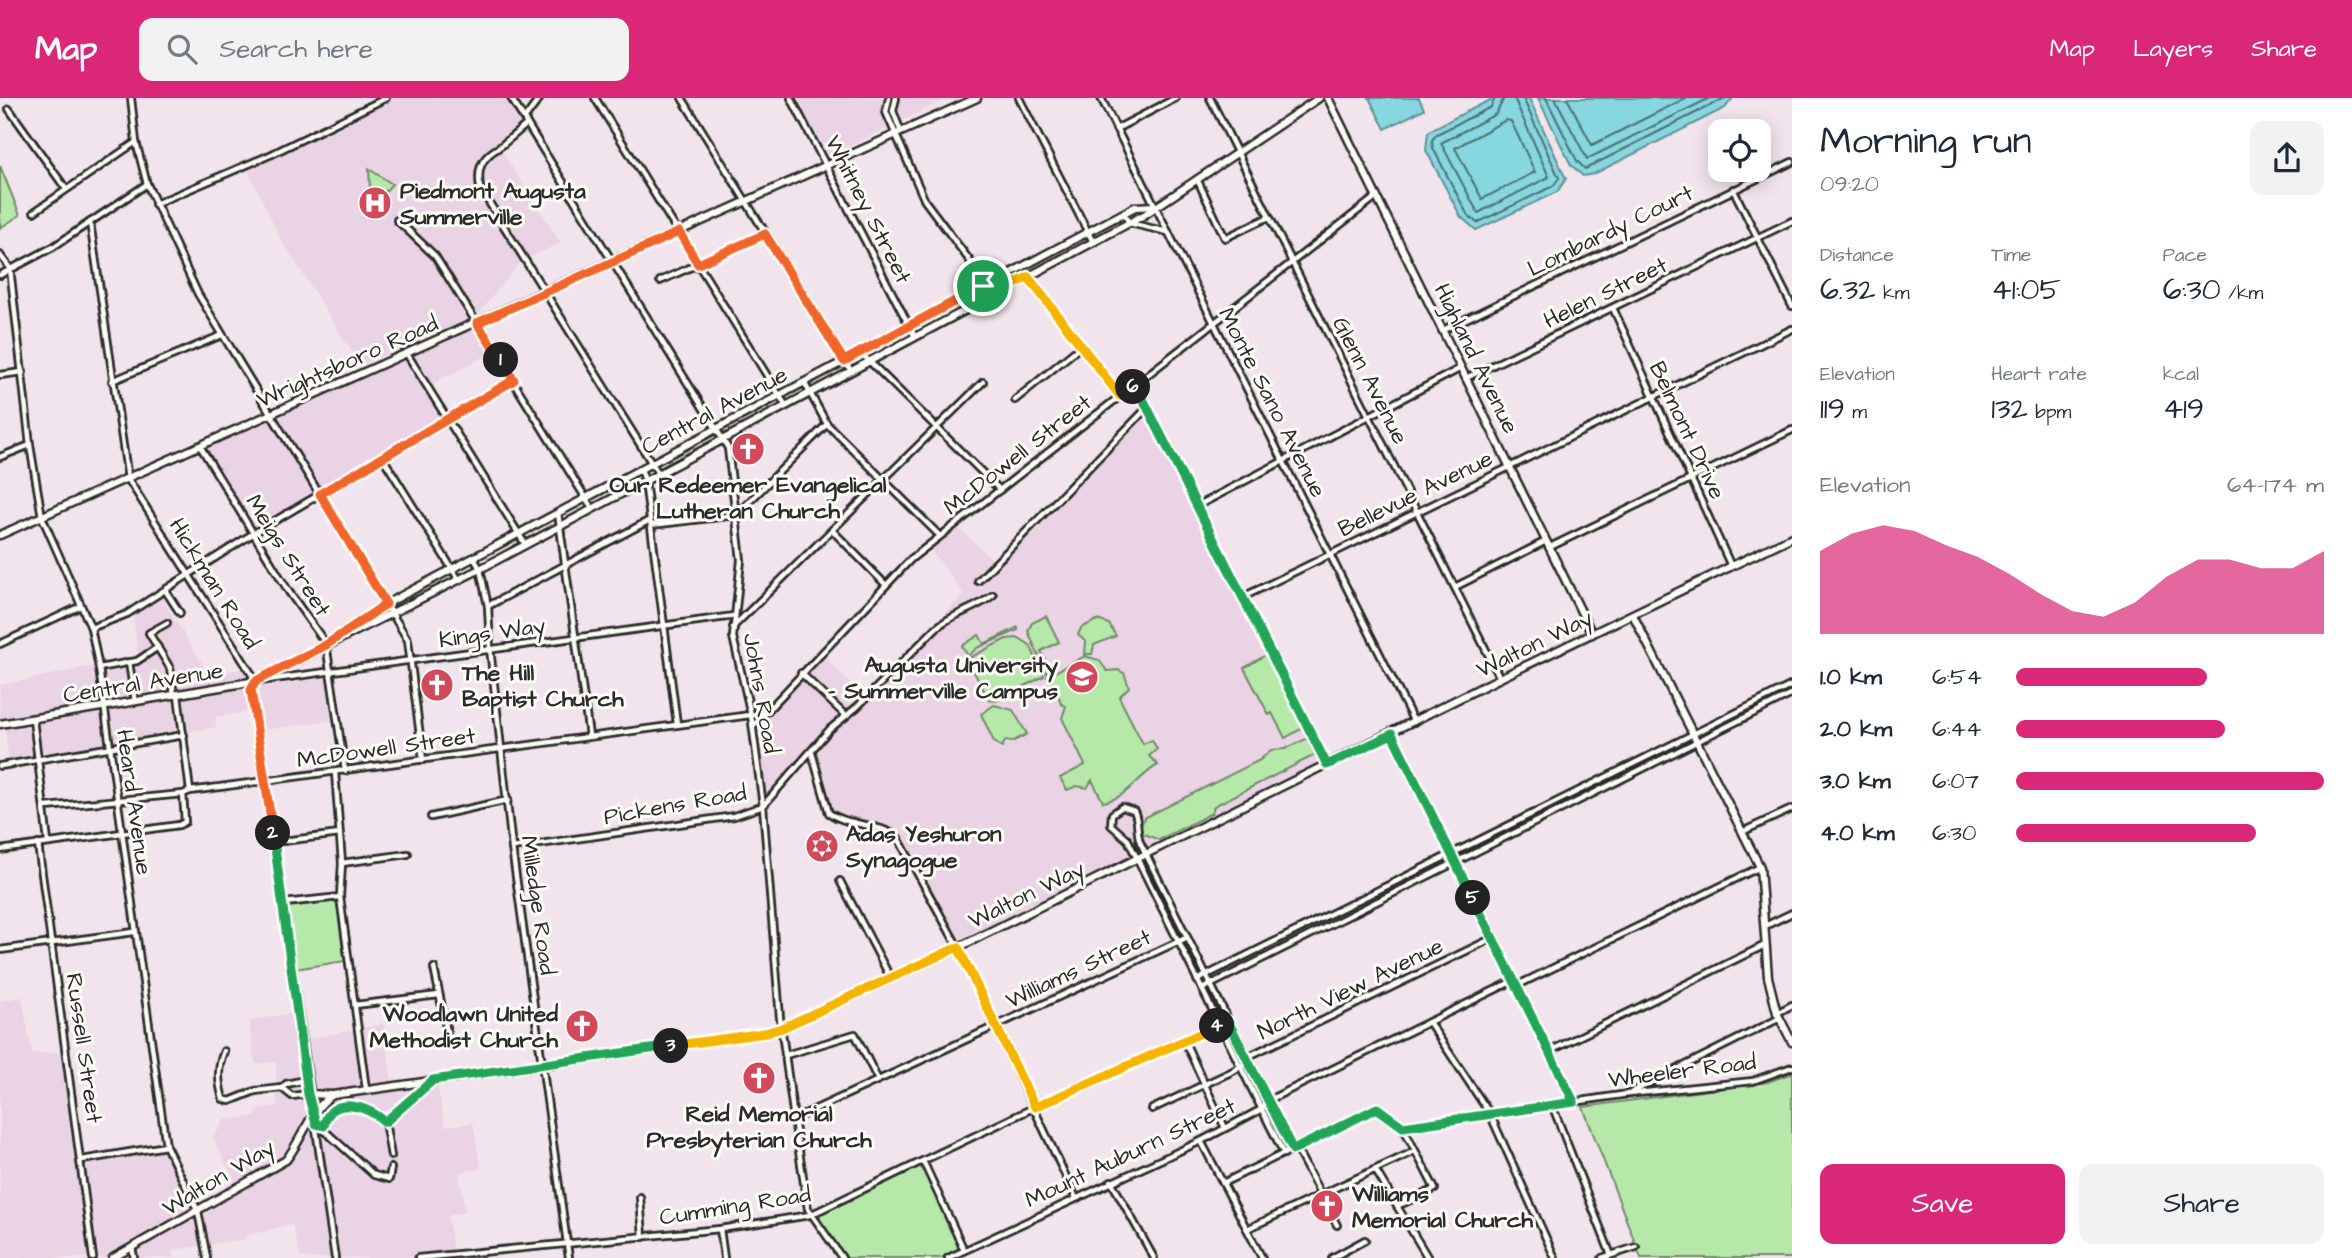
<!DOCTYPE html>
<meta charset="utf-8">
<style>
body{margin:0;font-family:"Architects Daughter",sans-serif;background:#f2f2f3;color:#1f2937;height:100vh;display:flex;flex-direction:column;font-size:26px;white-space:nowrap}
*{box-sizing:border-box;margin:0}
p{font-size:23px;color:#747a83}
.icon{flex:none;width:38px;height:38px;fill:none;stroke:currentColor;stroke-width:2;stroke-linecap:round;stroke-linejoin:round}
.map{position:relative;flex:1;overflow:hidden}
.panel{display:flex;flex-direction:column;background:#fff;width:560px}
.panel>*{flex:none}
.fabs{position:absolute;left:1708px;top:21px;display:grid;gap:14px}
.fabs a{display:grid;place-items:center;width:63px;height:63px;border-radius:14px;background:#fff;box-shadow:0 4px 18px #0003;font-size:35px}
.pin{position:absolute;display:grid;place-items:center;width:60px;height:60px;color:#fff;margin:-30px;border:4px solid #fff;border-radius:50%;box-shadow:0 2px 7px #0007}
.km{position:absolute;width:35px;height:35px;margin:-18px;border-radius:50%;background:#222;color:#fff;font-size:19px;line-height:35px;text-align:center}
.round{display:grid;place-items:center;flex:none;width:74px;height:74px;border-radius:14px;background:#f2f2f3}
.head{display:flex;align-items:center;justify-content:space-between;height:119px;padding:0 28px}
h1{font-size:38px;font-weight:600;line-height:52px}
.stats{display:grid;grid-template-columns:repeat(3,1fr);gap:10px;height:119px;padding:7px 28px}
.stats div{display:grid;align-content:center}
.stats b{font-size:30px;font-weight:600}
.stats small{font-size:19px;font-weight:400}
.stats p{font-size:19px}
.chart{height:196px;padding:14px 28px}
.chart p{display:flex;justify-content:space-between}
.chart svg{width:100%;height:126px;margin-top:7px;fill:#db2777;opacity:.7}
.button{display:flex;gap:14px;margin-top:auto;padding:14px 28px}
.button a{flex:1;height:80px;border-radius:14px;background:#db2777;color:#fff;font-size:28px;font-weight:600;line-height:80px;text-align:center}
.button a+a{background:#f2f2f3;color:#1f2937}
ul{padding:0 28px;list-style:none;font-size:23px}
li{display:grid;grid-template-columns:112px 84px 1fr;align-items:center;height:52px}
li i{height:18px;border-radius:9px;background:#db2777}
header{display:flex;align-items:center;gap:42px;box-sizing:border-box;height:98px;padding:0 35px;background:#db2777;color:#fff}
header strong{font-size:33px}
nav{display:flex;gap:38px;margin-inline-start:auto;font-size:24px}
.search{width:490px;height:63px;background:#f2f2f3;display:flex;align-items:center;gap:18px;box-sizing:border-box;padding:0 24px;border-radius:14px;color:#747a83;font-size:26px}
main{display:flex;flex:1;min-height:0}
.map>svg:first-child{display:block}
</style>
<header>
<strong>Map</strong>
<div class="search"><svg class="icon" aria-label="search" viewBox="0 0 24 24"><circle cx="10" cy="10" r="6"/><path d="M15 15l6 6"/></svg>Search here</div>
<nav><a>Map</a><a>Layers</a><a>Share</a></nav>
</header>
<main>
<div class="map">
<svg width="1792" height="1160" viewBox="0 0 1792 1160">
<rect width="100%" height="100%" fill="#f2e4ec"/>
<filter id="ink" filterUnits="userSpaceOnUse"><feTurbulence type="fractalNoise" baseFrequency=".0143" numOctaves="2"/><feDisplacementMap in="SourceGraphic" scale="14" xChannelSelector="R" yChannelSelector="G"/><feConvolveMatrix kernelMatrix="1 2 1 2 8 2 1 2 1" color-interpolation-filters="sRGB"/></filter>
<g filter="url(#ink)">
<g fill="#ead3e4">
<polygon points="394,0 505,0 527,32 502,54 561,145 521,163 478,217 360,267 280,140 247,70"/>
<polygon points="795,0 949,0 829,58"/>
<polygon points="476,229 491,255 426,289 445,321 270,422 254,397 240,404 208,350"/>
<polygon points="1147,314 1322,665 958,842 899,734 838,718 833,713 806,655 765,699 758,629 824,558 864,600 964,496 931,452 958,429 996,465"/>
<polygon points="160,498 205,570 221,567 223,575 245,570 248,591 327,580 334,622 262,632 259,612 215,619 216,629 188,634 187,638 10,668 3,620 0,620 0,587 138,559 133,516"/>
<polygon points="22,899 32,956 62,954 79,1065 163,1051 191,1110 236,1085 213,1040 224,1022 255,1018 258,1011 277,1008 276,964 255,966 249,923 303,913 307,941 384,926 393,993 437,986 445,1028 473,1025 481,1071 459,1074 465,1114 448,1118 454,1160 301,1160 292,1126 245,1138 245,1141 173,1152 174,1160 0,1160 0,903"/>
</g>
<g fill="#b6e9a9" stroke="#708a6a" stroke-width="2">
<polygon points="0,68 20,117 0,130"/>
<polygon points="369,71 392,86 380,99 370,90"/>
<polygon points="1046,518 1059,544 1041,553 1050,572 1046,575 1028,533 1032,525"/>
<polygon points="1097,522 1109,526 1116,538 1094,547 1092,556 1085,556 1086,544 1078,537 1081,530"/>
<polygon points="1018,529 1018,532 977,550 968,558 962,548 979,537 984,546"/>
<polygon points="1019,540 1030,547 1044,578 996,603 989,602 967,561 1006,541"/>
<polygon points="1266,557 1304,629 1285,640 1272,615 1269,617 1244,570"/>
<path d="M1085 558 1099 562 1107 573 1118 572 1124 575 1129 589 1119 599 1143 646 1152 642 1157 651 1149 658 1158 667C1139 677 1127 701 1103 704L1092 682 1087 690 1077 688 1067 692 1060 680 1085 667 1062 620 1066 608 1061 606 1057 592 1047 578Z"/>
<polygon points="994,607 1013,612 1027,636 1012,644 1005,643 1002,649 994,644 981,616"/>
<polygon points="1308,640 1315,657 1214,708 1212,715 1159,742 1139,734 1144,720 1260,662 1271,652 1285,651"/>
<polygon points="337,803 345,863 295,871 288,809"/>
<polygon points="1792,975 1792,1160 1641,1160 1583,1009 1768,984"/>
<polygon points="923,1067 959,1150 941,1160 847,1160 820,1123 820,1116"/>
</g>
<g fill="#86d7e0" stroke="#629298" stroke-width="2">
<polygon points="1369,0 1419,0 1424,11 1385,31"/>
<polygon points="1494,0 1529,0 1566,81 1557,94 1476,132 1461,119 1426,52 1428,34 1434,30"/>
<polygon points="1538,0 1733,0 1725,10 1594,76 1583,78 1571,67"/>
</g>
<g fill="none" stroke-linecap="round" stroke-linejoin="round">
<g stroke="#4f7073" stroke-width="2">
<polyline points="1495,0 1491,9 1437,36 1432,42 1433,50 1467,116 1477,125 1553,88 1559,80 1523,0"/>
<polyline points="1504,0 1496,16 1441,45 1478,115 1549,79 1514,0"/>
<polyline points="1546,0 1577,63 1585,71 1725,0"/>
<polyline points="1555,0 1587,61 1710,0"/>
<polyline points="1567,0 1592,47 1686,0"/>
<polygon points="1506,22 1511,23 1535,74 1482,101 1455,50"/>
</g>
<defs>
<g id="minor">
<polyline points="131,0 136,44 147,86 198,196 408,542 423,662"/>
<polyline points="511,0 728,350 741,462 733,539 751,617 763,708 780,920 794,1021 808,1111 842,1160"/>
<polyline points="595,0 786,308"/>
<polyline points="682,0 851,273"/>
<polyline points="791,0 915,239"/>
<polyline points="889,0 886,14 925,103 973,167 989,199"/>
<polyline points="896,0 893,13 901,34"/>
<polyline points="1019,0 1093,144"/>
<polyline points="1101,0 1414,624"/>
<polyline points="1210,0 1500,580"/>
<polyline points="9,11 66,91"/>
<polyline points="525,20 540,0"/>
<polyline points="1116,31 1176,0"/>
<polyline points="501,48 527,26"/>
<path d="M498 50C481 60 477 71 480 90L658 375"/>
<polyline points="1197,81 1225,140 1269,119"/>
<polyline points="1733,91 1792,208"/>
<polyline points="155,106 270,57 386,0"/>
<polyline points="34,114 136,44"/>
<polyline points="1124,115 1129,125 1168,134"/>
<polyline points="397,122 435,158 592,410"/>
<polyline points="90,124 128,381 256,583 251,592 335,1160"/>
<polyline points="0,157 10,170 30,347 42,419 91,530 99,570 166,1048 198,1113 207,1160"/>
<polyline points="0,177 53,149 147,86"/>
<polyline points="1028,179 1120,298"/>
<polyline points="660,183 765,136"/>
<polyline points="1613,210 1731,468"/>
<polyline points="1443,232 1792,64"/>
<polyline points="861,255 1000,392"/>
<polyline points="407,256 525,446"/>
<polyline points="0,277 23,274"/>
<polyline points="1466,280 1792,123"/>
<polyline points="112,283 222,237"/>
<polyline points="804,284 827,326 940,438"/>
<polyline points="1136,287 1327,666"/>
<polyline points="1015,302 1081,248"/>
<polyline points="200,348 289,494 326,546 345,673"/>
<polyline points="0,359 30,347"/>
<polyline points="383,360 459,482"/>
<polyline points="641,371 645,383 677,626"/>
<polyline points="1197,408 1461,270"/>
<polyline points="558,415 589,638"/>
<polyline points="651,427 736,417 827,326"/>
<polyline points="832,432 885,486"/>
<polyline points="1550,449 1792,332"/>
<polyline points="474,460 480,471 488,508 490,550 512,750 569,1160"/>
<polyline points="978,483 1147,310"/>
<polyline points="1455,489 1546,443"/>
<polyline points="165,492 180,515"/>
<polyline points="1243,499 1792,231"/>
<polyline points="488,508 650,422"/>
<polyline points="167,525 149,535 170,570 174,597"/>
<polyline points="733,529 983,284"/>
<polyline points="91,530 127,516 254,435 514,282"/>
<polyline points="0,546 81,508"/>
<polyline points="129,564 135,604"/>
<polyline points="99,570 137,563 158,549"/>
<polyline points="801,575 846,618"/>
<polyline points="260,583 734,518"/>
<polyline points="178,597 190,693"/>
<polyline points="33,621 48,744"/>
<polyline points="753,628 911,461 1377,98"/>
<polyline points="1392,636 1574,1004"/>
<path d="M812 655 829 715C850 729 879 724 898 740L958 849 1075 1098"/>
<polyline points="0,668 184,637"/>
<polyline points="335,674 342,765 340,799 366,991"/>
<polyline points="46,709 183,696"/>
<polyline points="431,719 508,702"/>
<polyline points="1744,733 1792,711"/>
<polyline points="275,744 340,736"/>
<polyline points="38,746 93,1160"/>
<path d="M512 750 734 718 763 708 830 631 857 609 936 530C953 515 975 512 993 497"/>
<polyline points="0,752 179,727 185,724 183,696 190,693 765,615"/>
<polyline points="342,765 408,756"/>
<polyline points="840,783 890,879"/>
<polyline points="284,805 340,799"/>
<polyline points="1765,828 1792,815"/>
<polyline points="0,852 134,834"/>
<polyline points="434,870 447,934"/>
<polyline points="1197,882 1792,587"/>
<polyline points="1516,888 1760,769"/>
<polyline points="1202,891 1792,596"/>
<polyline points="355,907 439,897"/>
<polyline points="1777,915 1792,907"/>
<polyline points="1429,924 1490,1016 1555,1160"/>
<polyline points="1184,942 1225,1030"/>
<path d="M224 953C217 970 218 984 223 1001L230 1003 255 993 282 990 286 986 306 982"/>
<polyline points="1550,953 1765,847"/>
<polyline points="786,957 855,936 878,982"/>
<polyline points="282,990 292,998 308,996"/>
<polyline points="1632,994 1780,920"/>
<polyline points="1552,1007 1611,1157"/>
<polyline points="1152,1011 1233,973 1246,965 1247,959 1493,840"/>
<polyline points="794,1021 1186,840"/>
<polyline points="316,1026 324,1028 325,1033 374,1077 389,1081 391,1070"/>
<path d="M324 1028C331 996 369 1008 385 1024"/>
<polyline points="1403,1029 1628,996 1753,983 1792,969"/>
<polyline points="1201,1043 1262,1160"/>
<polyline points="1296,1050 1337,1127"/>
<path d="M1284 1056 1128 742 1111 727 1112 716 1122 709 1134 713C1139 722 1136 733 1140 744L1293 1052"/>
<polyline points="391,1058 385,1024 433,982"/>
<polyline points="82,1062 166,1048"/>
<polyline points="923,1063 964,1152"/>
<polyline points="1376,1073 1428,1160"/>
<polyline points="1111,1083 1154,1160"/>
<polyline points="1223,1085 1377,1010 1403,1029 1435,1091 1397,1108"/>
<polyline points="640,1099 643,1139"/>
<polyline points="720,1131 724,1160"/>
<polyline points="1247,1131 1415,1053"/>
<polyline points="132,1149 134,1160"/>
<polyline points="418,1160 720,1131 810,1117 1035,1009 1228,923"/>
<polyline points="948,1160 1201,1043 1260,1012 1273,1000 1513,883"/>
<polyline points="1332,1160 1365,1142"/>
<polyline points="1602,1160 1636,1149"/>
</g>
<g id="major">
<polyline points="1328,0 1592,536"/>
<polyline points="0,437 977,0"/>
<polyline points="1633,517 1760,769 1768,879 1777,915 1792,944"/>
<polyline points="344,534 386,506 1135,109 1155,108"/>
<polyline points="0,626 256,583 480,471 1144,117 1319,0"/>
<polyline points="308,996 333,997"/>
<path d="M113 1160 286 1062C302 1042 311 1009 333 997L765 935 782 930 959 849 1500 580 1792 439"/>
</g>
</defs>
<use href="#minor" stroke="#2b2b2b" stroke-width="10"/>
<use href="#major" stroke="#2b2b2b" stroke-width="11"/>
<use href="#minor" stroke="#fdfcf7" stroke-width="4.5"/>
<use href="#major" stroke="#fdfcf7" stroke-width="6"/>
</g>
</g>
<g fill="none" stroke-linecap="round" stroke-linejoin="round" filter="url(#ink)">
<defs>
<polyline id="split-1" points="501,262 477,225 679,134 698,166 765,136 844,263 983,188"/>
<polyline id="split-2" points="273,735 251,592 256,583 326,547 386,506 320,396 514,282 501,262"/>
<path id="split-3" d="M273 735 308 996 316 1026 324 1028C330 996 369 1008 385 1024L433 982 671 948"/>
<polyline id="split-4" points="671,948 765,935 782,930 958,849 1035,1009 1217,928"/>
<polyline id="split-5" points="1217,928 1228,923 1293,1052 1377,1010 1403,1029 1574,1004 1473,800"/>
<polyline id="split-6" points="1133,289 1136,287 1327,667 1392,636 1473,800"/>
<polyline id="split-7" points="983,188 989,199 1028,179 1120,298 1133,289"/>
</defs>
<use href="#split-1" stroke="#fff" stroke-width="14"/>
<use href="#split-2" stroke="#fff" stroke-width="14"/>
<use href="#split-3" stroke="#fff" stroke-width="14"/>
<use href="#split-4" stroke="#fff" stroke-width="14"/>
<use href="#split-5" stroke="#fff" stroke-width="14"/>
<use href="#split-6" stroke="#fff" stroke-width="14"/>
<use href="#split-7" stroke="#fff" stroke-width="14"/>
<use href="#split-1" stroke="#f0652b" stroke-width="9"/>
<use href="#split-2" stroke="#f0652b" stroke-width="9"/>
<use href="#split-3" stroke="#22a559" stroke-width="9"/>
<use href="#split-4" stroke="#f5b400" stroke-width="9"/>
<use href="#split-5" stroke="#22a559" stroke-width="9"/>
<use href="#split-6" stroke="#22a559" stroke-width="9"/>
<use href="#split-7" stroke="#f5b400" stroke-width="9"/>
</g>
<defs>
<symbol id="hospital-disc" viewBox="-11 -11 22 22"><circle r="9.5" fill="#d1495b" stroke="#fdfcf7"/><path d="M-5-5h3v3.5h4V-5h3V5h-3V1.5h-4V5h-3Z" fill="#fff"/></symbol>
<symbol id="church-disc" viewBox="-11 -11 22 22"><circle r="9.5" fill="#d1495b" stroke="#fdfcf7"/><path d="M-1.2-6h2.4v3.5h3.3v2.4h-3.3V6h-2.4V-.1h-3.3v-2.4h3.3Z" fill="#fff"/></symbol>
<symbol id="university-disc" viewBox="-11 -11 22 22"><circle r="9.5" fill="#d1495b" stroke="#fdfcf7"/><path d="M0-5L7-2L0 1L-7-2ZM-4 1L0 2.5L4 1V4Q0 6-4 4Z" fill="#fff"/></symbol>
<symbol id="synagogue-disc" viewBox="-11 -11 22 22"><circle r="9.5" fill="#d1495b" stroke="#fdfcf7"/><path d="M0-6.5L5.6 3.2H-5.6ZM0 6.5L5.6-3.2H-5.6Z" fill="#fff"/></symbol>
</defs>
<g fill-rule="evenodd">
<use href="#hospital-disc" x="356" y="86" width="38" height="38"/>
<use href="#church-disc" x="729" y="332" width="38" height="38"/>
<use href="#university-disc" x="1063" y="560" width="38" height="38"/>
<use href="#church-disc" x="418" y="568" width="38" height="38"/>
<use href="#synagogue-disc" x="803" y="729" width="38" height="38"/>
<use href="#church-disc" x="563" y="909" width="38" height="38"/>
<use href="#church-disc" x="740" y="961" width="38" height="38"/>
<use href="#church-disc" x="1308" y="1089" width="38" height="38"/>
</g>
<g text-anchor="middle" stroke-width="6" stroke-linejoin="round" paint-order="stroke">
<g font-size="23" font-weight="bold" fill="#2b2b2b" stroke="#fdfcf7" text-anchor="start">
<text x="400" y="100">Piedmont Augusta<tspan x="400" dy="26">Summerville</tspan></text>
<text x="748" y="394" text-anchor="middle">Our Redeemer Evangelical<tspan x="748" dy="26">Lutheran Church</tspan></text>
<text x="1058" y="574" text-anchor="end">Augusta University<tspan x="1058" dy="26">- Summerville Campus</tspan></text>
<text x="462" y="582">The Hill<tspan x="462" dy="26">Baptist Church</tspan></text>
<text x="846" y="743">Adas Yeshuron<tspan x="846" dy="26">Synagogue</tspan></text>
<text x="558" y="923" text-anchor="end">Woodlawn United<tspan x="558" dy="26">Methodist Church</tspan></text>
<text x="759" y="1023" text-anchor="middle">Reid Memorial<tspan x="759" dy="26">Presbyterian Church</tspan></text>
<text x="1352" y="1103">Williams<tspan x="1352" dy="26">Memorial Church</tspan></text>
</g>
<g font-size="23" fill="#2b2b2b" stroke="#fdfcf7">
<text transform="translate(869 111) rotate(63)" y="8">Whitney Street</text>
<text transform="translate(1610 132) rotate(-26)" y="8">Lombardy Court</text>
<text transform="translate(1605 194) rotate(-26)" y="8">Helen Street</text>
<text transform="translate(1477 260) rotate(64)" y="8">Highland Avenue</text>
<text transform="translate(347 263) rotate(-24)" y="8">Wrightsboro Road</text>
<text transform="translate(1371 282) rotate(63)" y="8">Glenn Avenue</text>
<text transform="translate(1273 304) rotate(63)" y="8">Monte Sano Avenue</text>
<text transform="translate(714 312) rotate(-28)" y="8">Central Avenue</text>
<text transform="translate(1688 332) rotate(65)" y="8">Belmont Drive</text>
<text transform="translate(1017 356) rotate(-38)" y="8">McDowell Street</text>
<text transform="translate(1415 395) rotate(-26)" y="8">Bellevue Avenue</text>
<text transform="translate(289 457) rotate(58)" y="8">Meigs Street</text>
<text transform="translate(215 485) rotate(58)" y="8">Hickman Road</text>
<text transform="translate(492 534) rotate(-8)" y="8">Kings Way</text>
<text transform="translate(1534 545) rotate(-26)" y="8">Walton Way</text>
<text transform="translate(143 584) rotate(-9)" y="8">Central Avenue</text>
<text transform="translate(762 595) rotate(80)" y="8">Johns Road</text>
<text transform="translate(386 649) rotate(-8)" y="8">McDowell Street</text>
<text transform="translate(135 704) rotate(82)" y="8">Heard Avenue</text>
<text transform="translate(675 706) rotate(-10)" y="8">Pickens Road</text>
<text transform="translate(1026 796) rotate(-26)" y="8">Walton Way</text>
<text transform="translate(539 807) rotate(82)" y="8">Milledge Road</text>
<text transform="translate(1078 870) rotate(-25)" y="8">Williams Street</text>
<text transform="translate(1350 890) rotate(-26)" y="8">North View Avenue</text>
<text transform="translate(85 950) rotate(82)" y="8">Russell Street</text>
<text transform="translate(1682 972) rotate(-7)" y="8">Wheeler Road</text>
<text transform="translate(1130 1054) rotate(-25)" y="8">Mount Auburn Street</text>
<text transform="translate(218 1079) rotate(-31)" y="8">Walton Way</text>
<text transform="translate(735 1107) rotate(-9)" y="8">Cumming Road</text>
</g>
</g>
</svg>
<div class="fabs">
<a><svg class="icon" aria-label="locate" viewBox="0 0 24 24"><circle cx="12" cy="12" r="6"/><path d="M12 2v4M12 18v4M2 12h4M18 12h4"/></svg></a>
</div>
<div class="pin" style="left:983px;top:188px;background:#1e9e55"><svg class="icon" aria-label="arrive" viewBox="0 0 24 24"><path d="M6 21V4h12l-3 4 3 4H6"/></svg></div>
<b class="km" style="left:501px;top:262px">1</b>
<b class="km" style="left:273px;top:735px">2</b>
<b class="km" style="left:671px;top:948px">3</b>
<b class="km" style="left:1217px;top:928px">4</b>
<b class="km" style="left:1473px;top:800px">5</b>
<b class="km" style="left:1133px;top:289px">6</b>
</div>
<section class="panel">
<div class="head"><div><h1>Morning run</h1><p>09:20</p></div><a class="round"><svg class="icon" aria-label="share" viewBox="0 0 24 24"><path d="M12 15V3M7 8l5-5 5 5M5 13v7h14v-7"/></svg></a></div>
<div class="stats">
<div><p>Distance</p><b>6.32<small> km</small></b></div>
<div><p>Time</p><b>41:05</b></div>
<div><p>Pace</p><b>6:30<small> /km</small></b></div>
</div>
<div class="stats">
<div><p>Elevation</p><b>119<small> m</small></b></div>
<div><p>Heart rate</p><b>132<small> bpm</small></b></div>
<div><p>kcal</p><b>419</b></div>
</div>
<div class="chart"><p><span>Elevation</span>64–174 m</p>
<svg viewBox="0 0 160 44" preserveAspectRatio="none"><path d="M0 44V15L10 9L20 6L30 8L40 13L50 17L60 23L70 30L80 36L90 38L100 33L110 24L120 18L130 18L140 21L150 21L160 15V44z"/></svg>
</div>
<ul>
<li><b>1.0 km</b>6:54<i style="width:62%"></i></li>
<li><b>2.0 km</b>6:44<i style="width:68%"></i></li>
<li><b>3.0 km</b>6:07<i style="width:100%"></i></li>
<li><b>4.0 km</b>6:30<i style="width:78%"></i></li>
</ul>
<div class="button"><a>Save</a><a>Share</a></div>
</section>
</main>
